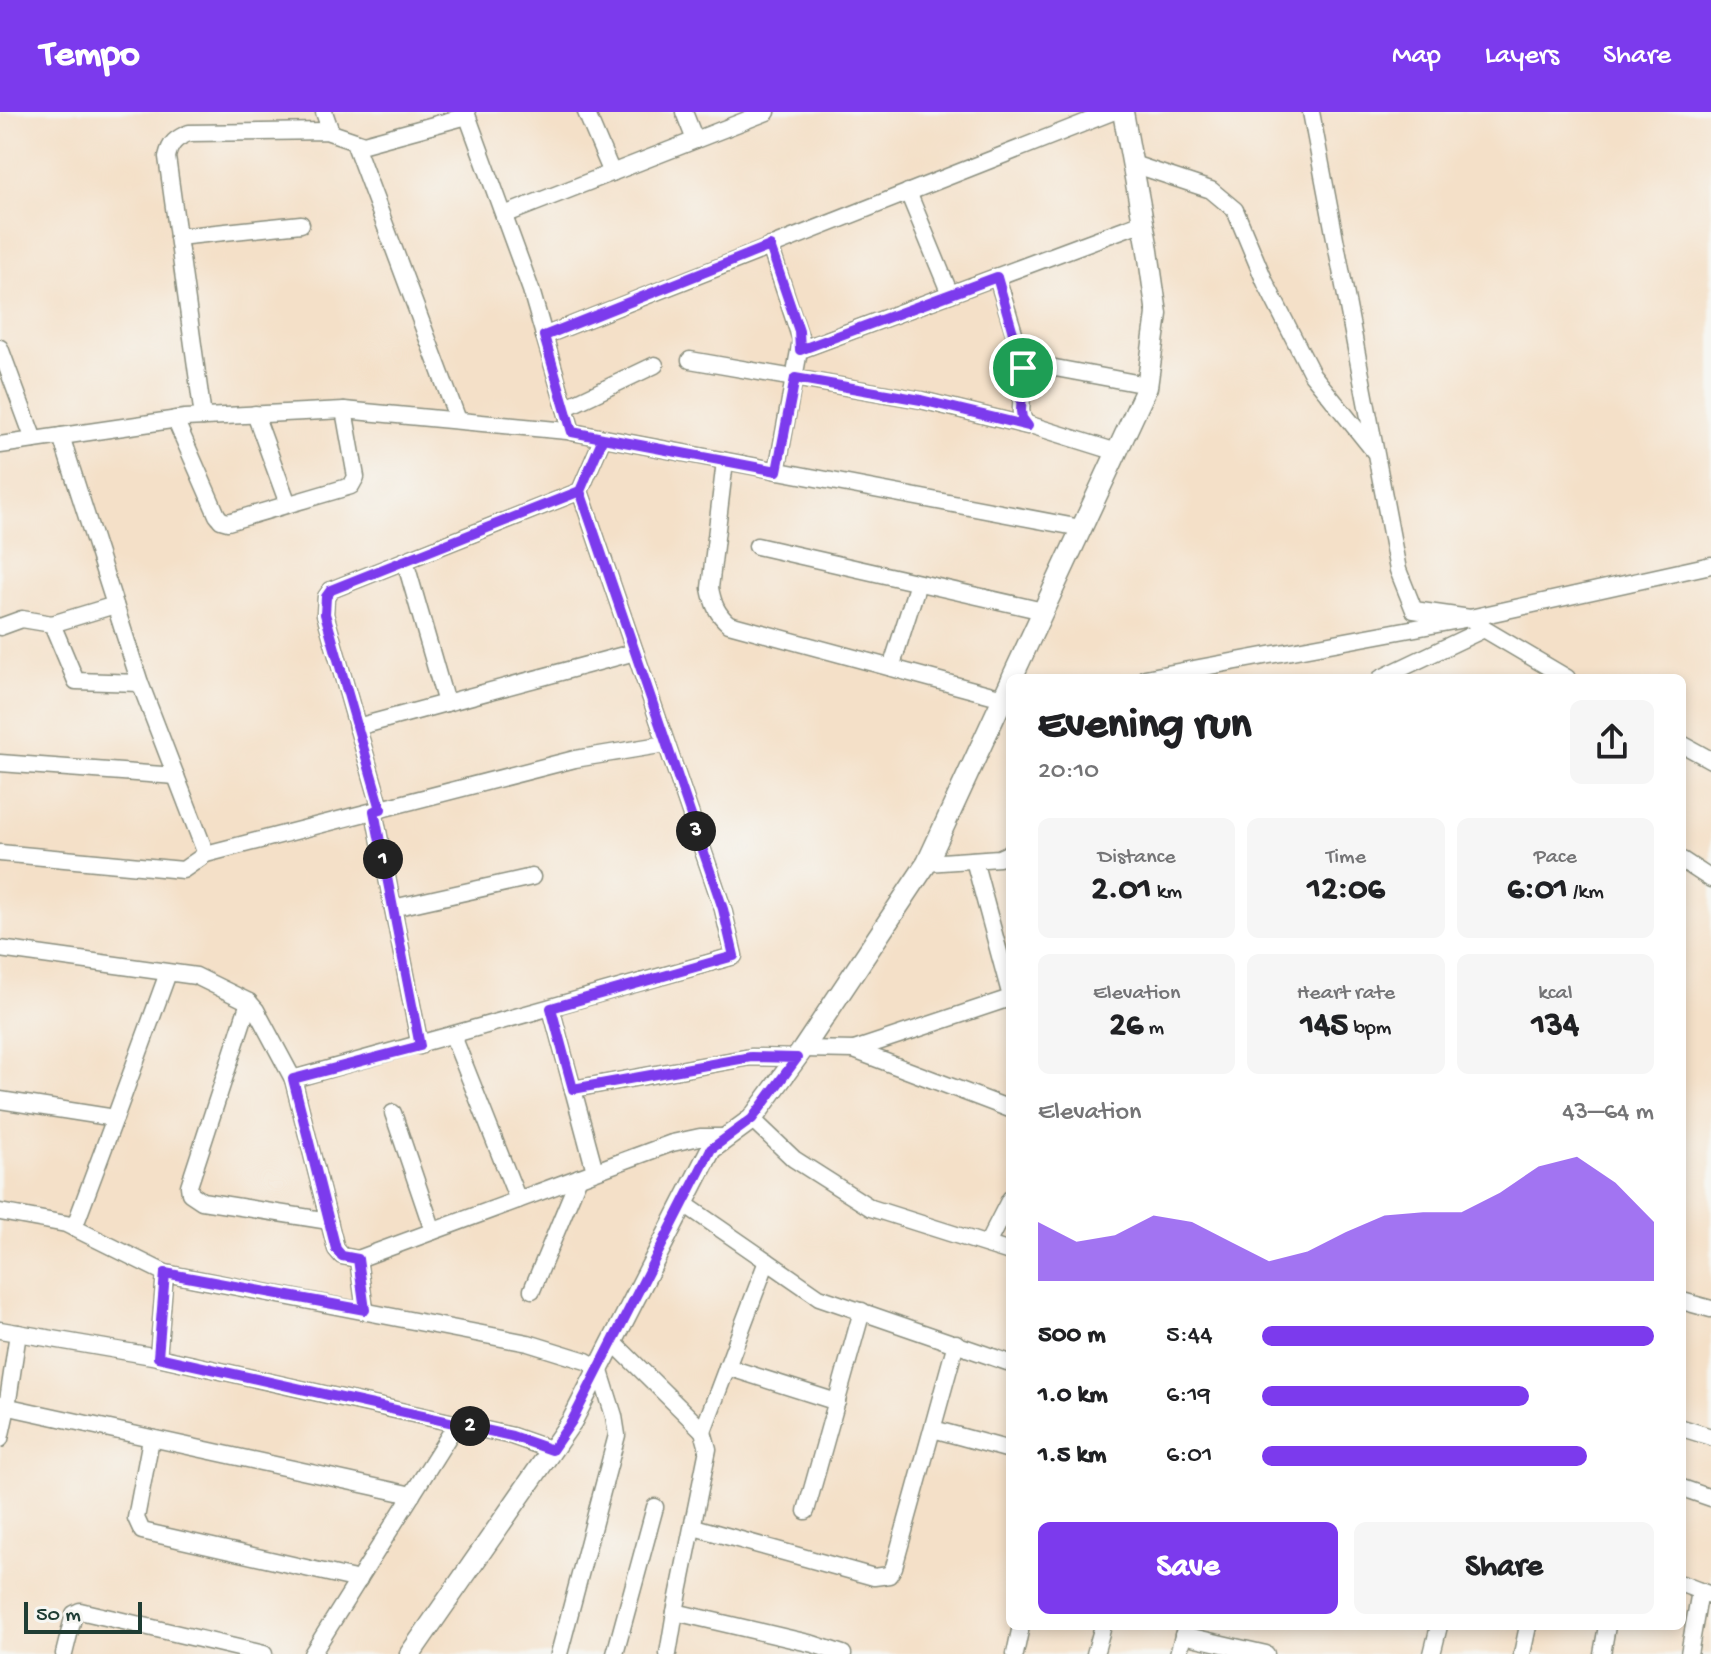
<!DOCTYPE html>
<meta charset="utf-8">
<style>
body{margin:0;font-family:"Gochi Hand",sans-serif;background:#f6f6f6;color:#202124;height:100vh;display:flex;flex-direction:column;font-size:30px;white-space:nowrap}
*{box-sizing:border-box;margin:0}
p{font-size:26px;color:#757577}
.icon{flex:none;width:44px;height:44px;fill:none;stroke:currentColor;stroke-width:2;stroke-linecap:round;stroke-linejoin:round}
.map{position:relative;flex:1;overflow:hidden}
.side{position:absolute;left:1006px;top:562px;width:680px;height:956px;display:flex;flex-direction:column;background:#fff;border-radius:12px;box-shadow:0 4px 12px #0003}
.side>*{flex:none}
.scale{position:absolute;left:24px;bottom:20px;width:118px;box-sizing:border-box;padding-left:8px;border:4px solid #1f3d34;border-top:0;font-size:22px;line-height:28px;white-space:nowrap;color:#1f3d34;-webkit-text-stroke:6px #f6f6f2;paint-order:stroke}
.pin{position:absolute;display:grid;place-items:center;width:68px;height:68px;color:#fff;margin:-34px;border:4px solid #fff;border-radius:50%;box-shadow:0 2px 8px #0007}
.km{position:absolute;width:40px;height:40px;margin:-20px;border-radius:50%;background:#222;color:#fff;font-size:22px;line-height:40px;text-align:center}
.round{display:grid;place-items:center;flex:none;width:84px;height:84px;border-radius:12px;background:#f6f6f6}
.headline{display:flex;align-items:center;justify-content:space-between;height:136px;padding:0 32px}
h1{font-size:44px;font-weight:800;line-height:60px}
.stats{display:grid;grid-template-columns:repeat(3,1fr);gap:12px;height:136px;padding:8px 32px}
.stats div{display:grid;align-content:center;border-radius:12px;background:#f6f6f6;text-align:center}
.stats b{font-size:34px;font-weight:800}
.stats small{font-size:22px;font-weight:400}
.stats p{font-size:22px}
.chart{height:224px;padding:16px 32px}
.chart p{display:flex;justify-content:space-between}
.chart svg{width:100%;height:144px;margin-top:8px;fill:#7c3aed;opacity:.7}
.cta{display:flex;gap:16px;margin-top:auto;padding:16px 32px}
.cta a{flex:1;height:92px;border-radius:12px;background:#7c3aed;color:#fff;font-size:32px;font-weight:800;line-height:92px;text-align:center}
.cta a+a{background:#f6f6f6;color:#202124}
ul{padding:0 32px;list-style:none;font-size:26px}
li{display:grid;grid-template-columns:128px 96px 1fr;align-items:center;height:60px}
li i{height:20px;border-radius:10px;background:#7c3aed}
header{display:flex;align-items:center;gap:48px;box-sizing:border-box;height:112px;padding:0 40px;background:#7c3aed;color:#fff}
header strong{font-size:38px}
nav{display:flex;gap:44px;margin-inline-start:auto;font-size:28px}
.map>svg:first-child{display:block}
</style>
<header>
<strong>Tempo</strong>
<nav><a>Map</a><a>Layers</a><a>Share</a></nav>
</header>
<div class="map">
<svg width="1711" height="1542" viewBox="0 0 1711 1542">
<rect width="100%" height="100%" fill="#f6f6f2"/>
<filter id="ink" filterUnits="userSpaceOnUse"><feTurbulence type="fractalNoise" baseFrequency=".0125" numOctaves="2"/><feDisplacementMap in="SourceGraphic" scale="16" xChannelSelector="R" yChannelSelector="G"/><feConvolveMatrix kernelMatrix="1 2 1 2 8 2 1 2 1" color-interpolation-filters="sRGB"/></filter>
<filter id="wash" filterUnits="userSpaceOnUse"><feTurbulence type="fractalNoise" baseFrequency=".006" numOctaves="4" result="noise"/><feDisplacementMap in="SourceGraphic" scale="32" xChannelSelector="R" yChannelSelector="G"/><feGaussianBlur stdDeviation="1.8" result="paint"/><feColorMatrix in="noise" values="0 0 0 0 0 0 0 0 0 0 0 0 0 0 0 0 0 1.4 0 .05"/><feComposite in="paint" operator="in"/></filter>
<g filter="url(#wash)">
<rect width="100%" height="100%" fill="#f4e0c8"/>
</g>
<g filter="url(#ink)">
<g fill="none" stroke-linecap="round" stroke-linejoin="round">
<defs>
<g id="minor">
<polyline points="324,0 331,20"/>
<polyline points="466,0 531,178 572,320"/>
<polyline points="586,0 612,61"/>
<polyline points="684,0 695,28"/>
<polyline points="1311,0 1398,458 1414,498 1470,506 1484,517 1567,566"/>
<polyline points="354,30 458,308"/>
<polyline points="1133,52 1211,78 1235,98 1265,170 1312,262 1374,339"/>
<polyline points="908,80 950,182"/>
<polyline points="504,103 767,0"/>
<polyline points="178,125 301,112"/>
<polyline points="770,134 801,228 777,359"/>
<polyline points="997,165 1023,250 1021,299 1024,311 1117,340"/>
<polyline points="544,224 1112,0"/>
<polyline points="0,236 34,328"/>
<polyline points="800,238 1143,110"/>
<polyline points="690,248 921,288 1028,314"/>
<polyline points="1023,250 1147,273"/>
<polyline points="565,296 655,253"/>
<polyline points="255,302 288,392"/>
<path d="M203 305 167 45C170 31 176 26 189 21L326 19 364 32 467 4"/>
<polyline points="175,307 217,403 221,408 228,410 351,374 356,365 344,298"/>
<polyline points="61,324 140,571 206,742"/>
<polyline points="603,326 580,379 723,797 734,844 293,967 336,1137 342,1144 358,1147 672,1031 700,1025 727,1025"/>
<polyline points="0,333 185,306 344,298 567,319 1081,416"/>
<path d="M725 349 710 476C713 492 717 502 729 512L1003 586"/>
<polyline points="757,434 1043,499"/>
<polyline points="405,449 446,591"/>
<polyline points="52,512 115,493"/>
<polyline points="0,515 22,507 52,512 76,569 140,571"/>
<polyline points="891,556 918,471"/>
<polyline points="1145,566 1470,506 1711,453"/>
<polyline points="1381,566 1484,517"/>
<polyline points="357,615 635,540"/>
<polyline points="1682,632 1711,648"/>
<polyline points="0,651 176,664"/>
<polyline points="381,697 325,502 326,485 331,478 580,379"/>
<polyline points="374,699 420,934"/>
<polyline points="0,741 183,758 206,742 575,647 666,632"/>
<polyline points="974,748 1010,881"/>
<polyline points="1682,748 1711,767"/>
<polyline points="927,751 999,746 1010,741"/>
<polyline points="393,796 532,765"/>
<polyline points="0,837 196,864 249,890 256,898 293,967"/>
<polyline points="249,890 189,1074 190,1081 202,1089 329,1109"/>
<polyline points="551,896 595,1059"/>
<polyline points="453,924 518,1088"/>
<polyline points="803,937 854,938 1010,886"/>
<polyline points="854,938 1010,997"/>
<polyline points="573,977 751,945 797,946"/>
<polyline points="0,988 115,1006 74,1116"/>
<polyline points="393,1001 433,1119"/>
<polyline points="115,1006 168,861"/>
<polyline points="752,1007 794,1047 871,1096 1010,1140"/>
<polyline points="683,1091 819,1185 1010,1251"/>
<polyline points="0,1100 66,1112 165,1161"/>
<polyline points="987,1132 1010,1087"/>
<polyline points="358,1147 365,1198"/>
<polyline points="532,1178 579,1065"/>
<polyline points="1682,1189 1711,1197"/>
<polyline points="0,1218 158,1245"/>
<polyline points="613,1230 703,1319 767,1149"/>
<polyline points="727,1255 837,1290"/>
<polyline points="0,1293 412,1383"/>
<polyline points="1682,1316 1711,1325"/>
<polyline points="933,1317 1010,1338"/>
<polyline points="703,1319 708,1337 675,1500 813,1532 843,1542"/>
<polyline points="0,1327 7,1295 18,1221"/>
<polyline points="151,1327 136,1406 142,1419 359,1468"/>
<polyline points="552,1338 512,1324 158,1245 165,1161 528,1231 586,1249 599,1256 614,1304 617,1323 559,1542"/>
<polyline points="1682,1376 1711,1386"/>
<polyline points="806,1399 862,1199"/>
<polyline points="694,1415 874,1465 889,1463 894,1455 956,1231"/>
<polyline points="1682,1472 1700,1479"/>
<polyline points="1183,1523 1266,1542"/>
<polyline points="64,1542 74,1502 80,1499 264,1542"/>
<polyline points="312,1542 457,1311"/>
<polyline points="615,1542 655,1395"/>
<polyline points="668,1542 675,1500"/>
<polyline points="1015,1542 1021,1514"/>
<polyline points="1095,1542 1103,1514"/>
<polyline points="1178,1542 1186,1514"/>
<polyline points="1432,1542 1439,1514"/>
<polyline points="1522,1542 1528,1514"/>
<polyline points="1602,1542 1607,1514"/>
<polyline points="1689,1542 1700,1479 1711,1483"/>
</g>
<g id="tertiary">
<polyline points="1012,566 1147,275 1157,202 1147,132 1123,0"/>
<polyline points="410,1542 572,1309 711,1037 752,1007 803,937 927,751 1010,571"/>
</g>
</defs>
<use href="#minor" stroke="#8a8e7e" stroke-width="19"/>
<use href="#tertiary" stroke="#8a8e7e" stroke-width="23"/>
<use href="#minor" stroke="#fff" stroke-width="16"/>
<use href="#tertiary" stroke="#fff" stroke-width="20"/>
</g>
</g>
<g fill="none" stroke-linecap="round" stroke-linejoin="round" filter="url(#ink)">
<defs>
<polyline id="route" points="1023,256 1021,299 1022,306 1028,314 921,288 795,266 777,359 603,326 580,379 331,478 326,485 325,502 381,697 374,699 420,934 293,967 336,1137 342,1144 358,1147 365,1198 165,1161 158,1245 512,1324 552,1338 572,1309 711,1037 752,1007 797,946 751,945 573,977 551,896 734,844 723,797 580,379 603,326 572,320 544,224 770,134 799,219 800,238 997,165 1023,256"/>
</defs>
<use href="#route" stroke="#fff" stroke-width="16"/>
<use href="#route" stroke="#7c3aed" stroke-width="10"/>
</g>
</svg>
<div class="scale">50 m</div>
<div class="pin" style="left:1023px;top:256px;background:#1e9e55"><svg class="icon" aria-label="arrive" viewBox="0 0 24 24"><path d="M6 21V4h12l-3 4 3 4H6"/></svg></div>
<b class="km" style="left:383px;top:747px">1</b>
<b class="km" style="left:470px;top:1314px">2</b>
<b class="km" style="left:696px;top:719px">3</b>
<section class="side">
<div class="headline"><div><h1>Evening run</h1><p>20:10</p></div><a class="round"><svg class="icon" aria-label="share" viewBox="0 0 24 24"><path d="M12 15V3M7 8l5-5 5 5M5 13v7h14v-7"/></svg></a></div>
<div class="stats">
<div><p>Distance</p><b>2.01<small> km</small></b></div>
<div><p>Time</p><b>12:06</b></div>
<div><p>Pace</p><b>6:01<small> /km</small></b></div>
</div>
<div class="stats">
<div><p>Elevation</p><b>26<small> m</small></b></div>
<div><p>Heart rate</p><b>145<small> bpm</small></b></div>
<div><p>kcal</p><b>134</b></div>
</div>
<div class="chart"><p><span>Elevation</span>43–64 m</p>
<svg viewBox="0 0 160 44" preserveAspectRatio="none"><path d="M0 44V26L10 32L20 30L30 24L40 26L50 32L60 38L70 35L80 29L90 24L100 23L110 23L120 17L130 9L140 6L150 14L160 26V44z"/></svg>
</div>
<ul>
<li><b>500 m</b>5:44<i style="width:100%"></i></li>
<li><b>1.0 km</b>6:19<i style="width:68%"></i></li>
<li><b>1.5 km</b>6:01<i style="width:83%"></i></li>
</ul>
<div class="cta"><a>Save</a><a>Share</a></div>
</section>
</div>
